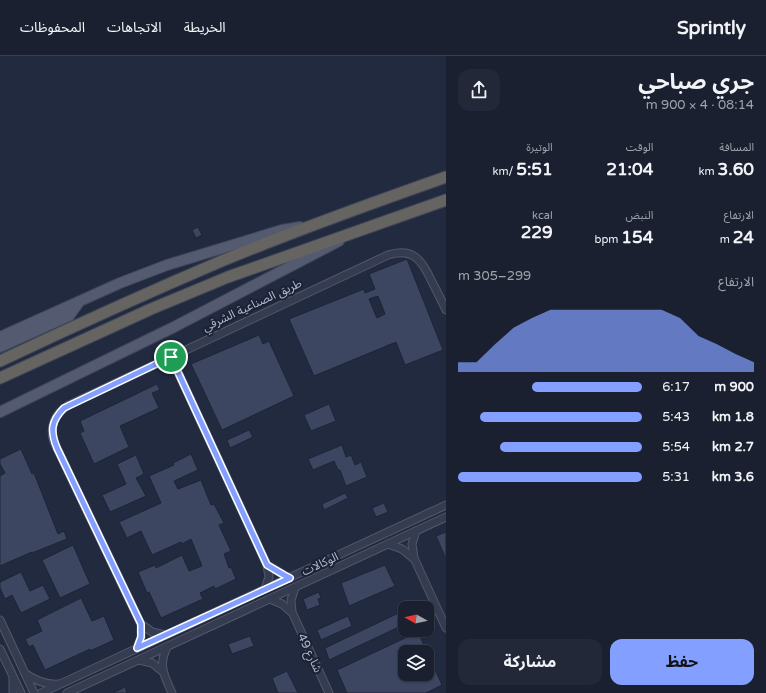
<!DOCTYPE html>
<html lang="ar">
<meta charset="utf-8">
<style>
body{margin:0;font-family:"Varela Round","Noto Sans Arabic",sans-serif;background:#232838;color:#f1f3f6;direction:rtl;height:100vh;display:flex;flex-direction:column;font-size:15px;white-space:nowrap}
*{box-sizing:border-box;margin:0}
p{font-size:13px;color:#9fa3ab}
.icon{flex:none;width:22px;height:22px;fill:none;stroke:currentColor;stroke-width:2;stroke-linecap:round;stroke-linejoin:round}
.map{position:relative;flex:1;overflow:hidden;direction:ltr}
.side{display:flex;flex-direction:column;background:#1a2030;width:320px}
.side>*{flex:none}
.needle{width:26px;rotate:278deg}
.tools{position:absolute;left:398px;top:545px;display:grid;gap:8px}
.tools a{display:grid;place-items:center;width:36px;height:36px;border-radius:8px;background:#1a2030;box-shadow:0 1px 3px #0004,0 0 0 1px #383e4c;font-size:20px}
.pin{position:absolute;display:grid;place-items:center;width:34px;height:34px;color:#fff;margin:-17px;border:2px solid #fff;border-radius:50%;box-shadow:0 1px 4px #0007}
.round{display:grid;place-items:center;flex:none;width:42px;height:42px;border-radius:12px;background:#232838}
.headline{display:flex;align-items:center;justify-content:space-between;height:68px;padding:0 12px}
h1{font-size:22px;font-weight:700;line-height:30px}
.metrics{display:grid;grid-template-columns:repeat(3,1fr);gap:6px;height:68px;padding:4px 12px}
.metrics div{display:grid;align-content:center}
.metrics b{font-size:17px;font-weight:700}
.metrics small{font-size:11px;font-weight:400}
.metrics p{font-size:11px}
.chart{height:112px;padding:8px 12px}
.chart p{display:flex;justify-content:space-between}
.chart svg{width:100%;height:72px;margin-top:4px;fill:#839fff;opacity:.7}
.primary-button{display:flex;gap:8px;margin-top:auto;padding:8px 12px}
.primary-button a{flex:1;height:46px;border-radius:12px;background:#839fff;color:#111;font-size:16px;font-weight:700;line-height:46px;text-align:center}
.primary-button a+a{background:#232838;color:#f1f3f6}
ul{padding:0 12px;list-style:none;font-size:13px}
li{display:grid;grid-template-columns:64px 48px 1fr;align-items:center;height:30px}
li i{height:10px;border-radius:5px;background:#839fff}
header{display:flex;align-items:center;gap:24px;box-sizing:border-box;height:56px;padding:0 20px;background:#1a2030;border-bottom:1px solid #383e4c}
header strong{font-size:19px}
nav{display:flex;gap:22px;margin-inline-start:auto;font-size:14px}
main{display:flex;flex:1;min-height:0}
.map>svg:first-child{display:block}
</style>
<header>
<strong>Sprintly</strong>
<nav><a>الخريطة</a><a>الاتجاهات</a><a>المحفوظات</a></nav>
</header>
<main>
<section class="side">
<div class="headline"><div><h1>جري صباحي</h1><p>08:14 · 4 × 900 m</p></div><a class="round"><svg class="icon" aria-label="share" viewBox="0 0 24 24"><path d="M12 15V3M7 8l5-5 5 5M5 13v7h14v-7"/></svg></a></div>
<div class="metrics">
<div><p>المسافة</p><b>3.60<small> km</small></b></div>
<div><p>الوقت</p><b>21:04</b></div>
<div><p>الوتيرة</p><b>5:51<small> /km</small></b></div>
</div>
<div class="metrics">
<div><p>الارتفاع</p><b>24<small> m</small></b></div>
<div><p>النبض</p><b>154<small> bpm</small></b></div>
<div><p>kcal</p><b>229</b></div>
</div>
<div class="chart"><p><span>الارتفاع</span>299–305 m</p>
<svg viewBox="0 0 160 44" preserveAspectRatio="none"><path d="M0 44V38L10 38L20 27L30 17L40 11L50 6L60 6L70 6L80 6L90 6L100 6L110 6L120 11L130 22L140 27L150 33L160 38V44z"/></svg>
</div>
<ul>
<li><b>900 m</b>6:17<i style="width:60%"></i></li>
<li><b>1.8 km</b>5:43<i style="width:88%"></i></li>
<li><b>2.7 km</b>5:54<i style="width:77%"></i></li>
<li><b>3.6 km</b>5:31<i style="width:100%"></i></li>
</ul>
<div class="primary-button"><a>حفظ</a><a>مشاركة</a></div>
</section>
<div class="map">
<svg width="446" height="637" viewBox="0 0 446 637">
<rect width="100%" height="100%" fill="#222a40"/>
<g fill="#3d4661" stroke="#1d2437" fill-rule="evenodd">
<polygon points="198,171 202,179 196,182 192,174"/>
<path d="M407 203 443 294 405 309 396 286 314 320 289 263 364 233 365 237 375 233 369 218ZM378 240 385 258 377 262 369 243Z"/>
<polygon points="259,279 263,288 269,285 294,340 222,374 191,308"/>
<polygon points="157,328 160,334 152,337 159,352 120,370 129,391 94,408 80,377 84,375 80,365"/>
<polygon points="329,348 336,365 311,375 304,359"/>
<polygon points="249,374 253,381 230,392 227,384"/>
<polygon points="342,389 346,401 351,399 355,409 361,406 367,421 346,430 340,414 338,414 334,405 313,414 308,403"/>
<polygon points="21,393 32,418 34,417 58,478 64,475 67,483 32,497 32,496 0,510 0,420 5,417 0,408 0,403"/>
<polygon points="191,398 198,414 174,425 178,433 201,424 211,449 214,448 224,467 219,469 231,495 224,498 229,512 231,511 236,523 215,533 214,530 200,537 203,543 161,562 149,536 147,537 138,516 155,509 156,512 182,499 189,515 202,510 191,483 182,488 181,486 152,499 141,475 127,482 119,466 161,447 149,420 174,409 173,407"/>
<polygon points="136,399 144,418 136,422 146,440 110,456 102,439 126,428 117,408"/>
<polygon points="345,437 348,442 324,454 322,448"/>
<polygon points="384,447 388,456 376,461 372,452"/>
<polygon points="446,476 446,503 436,480"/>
<polygon points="73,489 90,528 60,542 42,504"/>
<polygon points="385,509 395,530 349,550 341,527"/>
<polygon points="21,516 30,535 43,529 50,543 21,557 12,539 5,543 0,532 0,526"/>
<polygon points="319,536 321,542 318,543 320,549 307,554 303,543"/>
<polygon points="81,542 92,565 104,560 114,584 90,595 90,593 45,614 33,589 29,591 25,583 42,575 37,564"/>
<polygon points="405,554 405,568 329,604 325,592"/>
<polygon points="348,560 352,570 321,584 317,574"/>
<polygon points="418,576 427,596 405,596 405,607 398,610 401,618 427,618 427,596 442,629 426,637 347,637 337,614"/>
<polygon points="250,580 254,590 232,598 228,588"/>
<polygon points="287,615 298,637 278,637 272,622"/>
<polygon points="125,631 127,637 113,637"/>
</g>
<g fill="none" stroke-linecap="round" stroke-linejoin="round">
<defs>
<g id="minor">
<polyline points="171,301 267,509 269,521 265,533"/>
<polyline points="416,475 412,488 414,502 446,572"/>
<polyline points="388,488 402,493 413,502"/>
<polyline points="267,509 284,519 290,522"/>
<polyline points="295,532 291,544 292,556 329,637"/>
<polyline points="270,543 282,548 291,556"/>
<polyline points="0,564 34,637"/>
<polyline points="141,568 152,576 165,579"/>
<path d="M167 591C158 610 164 619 172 637"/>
<path d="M137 592 141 581V568L54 386C49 371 55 357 69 349L388 199C413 191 422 204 432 226 437 235 441 244 446 254"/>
<polyline points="0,593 21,637"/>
<polyline points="139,604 152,607 162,615"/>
<path d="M26 618C36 625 46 629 59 628"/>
<polyline points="13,637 13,623"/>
<polyline points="41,637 446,449"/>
<polyline points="67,637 446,461"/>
</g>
<g id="primary">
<polyline points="0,281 120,227 167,209 282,174 300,171"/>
<polyline points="0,291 69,260 79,246"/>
<polyline points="0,356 174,271 339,185"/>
</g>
<g id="trunk">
<path d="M0 305C74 270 149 236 224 204 297 174 372 147 446 121"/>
<polyline points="0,322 151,253 228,221 446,144"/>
</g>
</defs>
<use href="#minor" stroke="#51586b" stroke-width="9"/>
<use href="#primary" stroke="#3f4659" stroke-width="12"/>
<use href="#trunk" stroke="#3e4558" stroke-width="13"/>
<use href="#minor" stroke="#363c50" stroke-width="7"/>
<use href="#primary" stroke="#545b70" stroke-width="10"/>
<use href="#trunk" stroke="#666461" stroke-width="11"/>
</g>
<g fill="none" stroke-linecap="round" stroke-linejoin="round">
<defs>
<path id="route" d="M171 301 267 509 284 519 290 522 137 592 141 581V568L57 392C50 375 51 365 64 352Z"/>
</defs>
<use href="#route" stroke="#fff" stroke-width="8"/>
<use href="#route" stroke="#839fff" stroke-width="5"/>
</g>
<g text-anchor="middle" stroke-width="4" stroke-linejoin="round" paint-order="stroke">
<g font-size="12" fill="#b2b8cb" stroke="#1b2235">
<text transform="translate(252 249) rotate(-25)" y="4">طريق الصناعية الشرقي</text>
<text transform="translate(320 508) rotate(-25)" y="4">الوكالات</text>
<text transform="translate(310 597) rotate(65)" y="4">شارع 49</text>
</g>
</g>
</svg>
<div class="tools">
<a><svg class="needle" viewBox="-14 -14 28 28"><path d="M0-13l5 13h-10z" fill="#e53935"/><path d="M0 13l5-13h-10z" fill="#9fa3ab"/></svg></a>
<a><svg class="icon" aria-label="layers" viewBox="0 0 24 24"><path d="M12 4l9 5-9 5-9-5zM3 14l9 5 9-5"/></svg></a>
</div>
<div class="pin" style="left:171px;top:301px;background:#1e9e55"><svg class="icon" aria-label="arrive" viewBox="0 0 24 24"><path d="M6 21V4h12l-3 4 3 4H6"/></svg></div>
</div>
</main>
